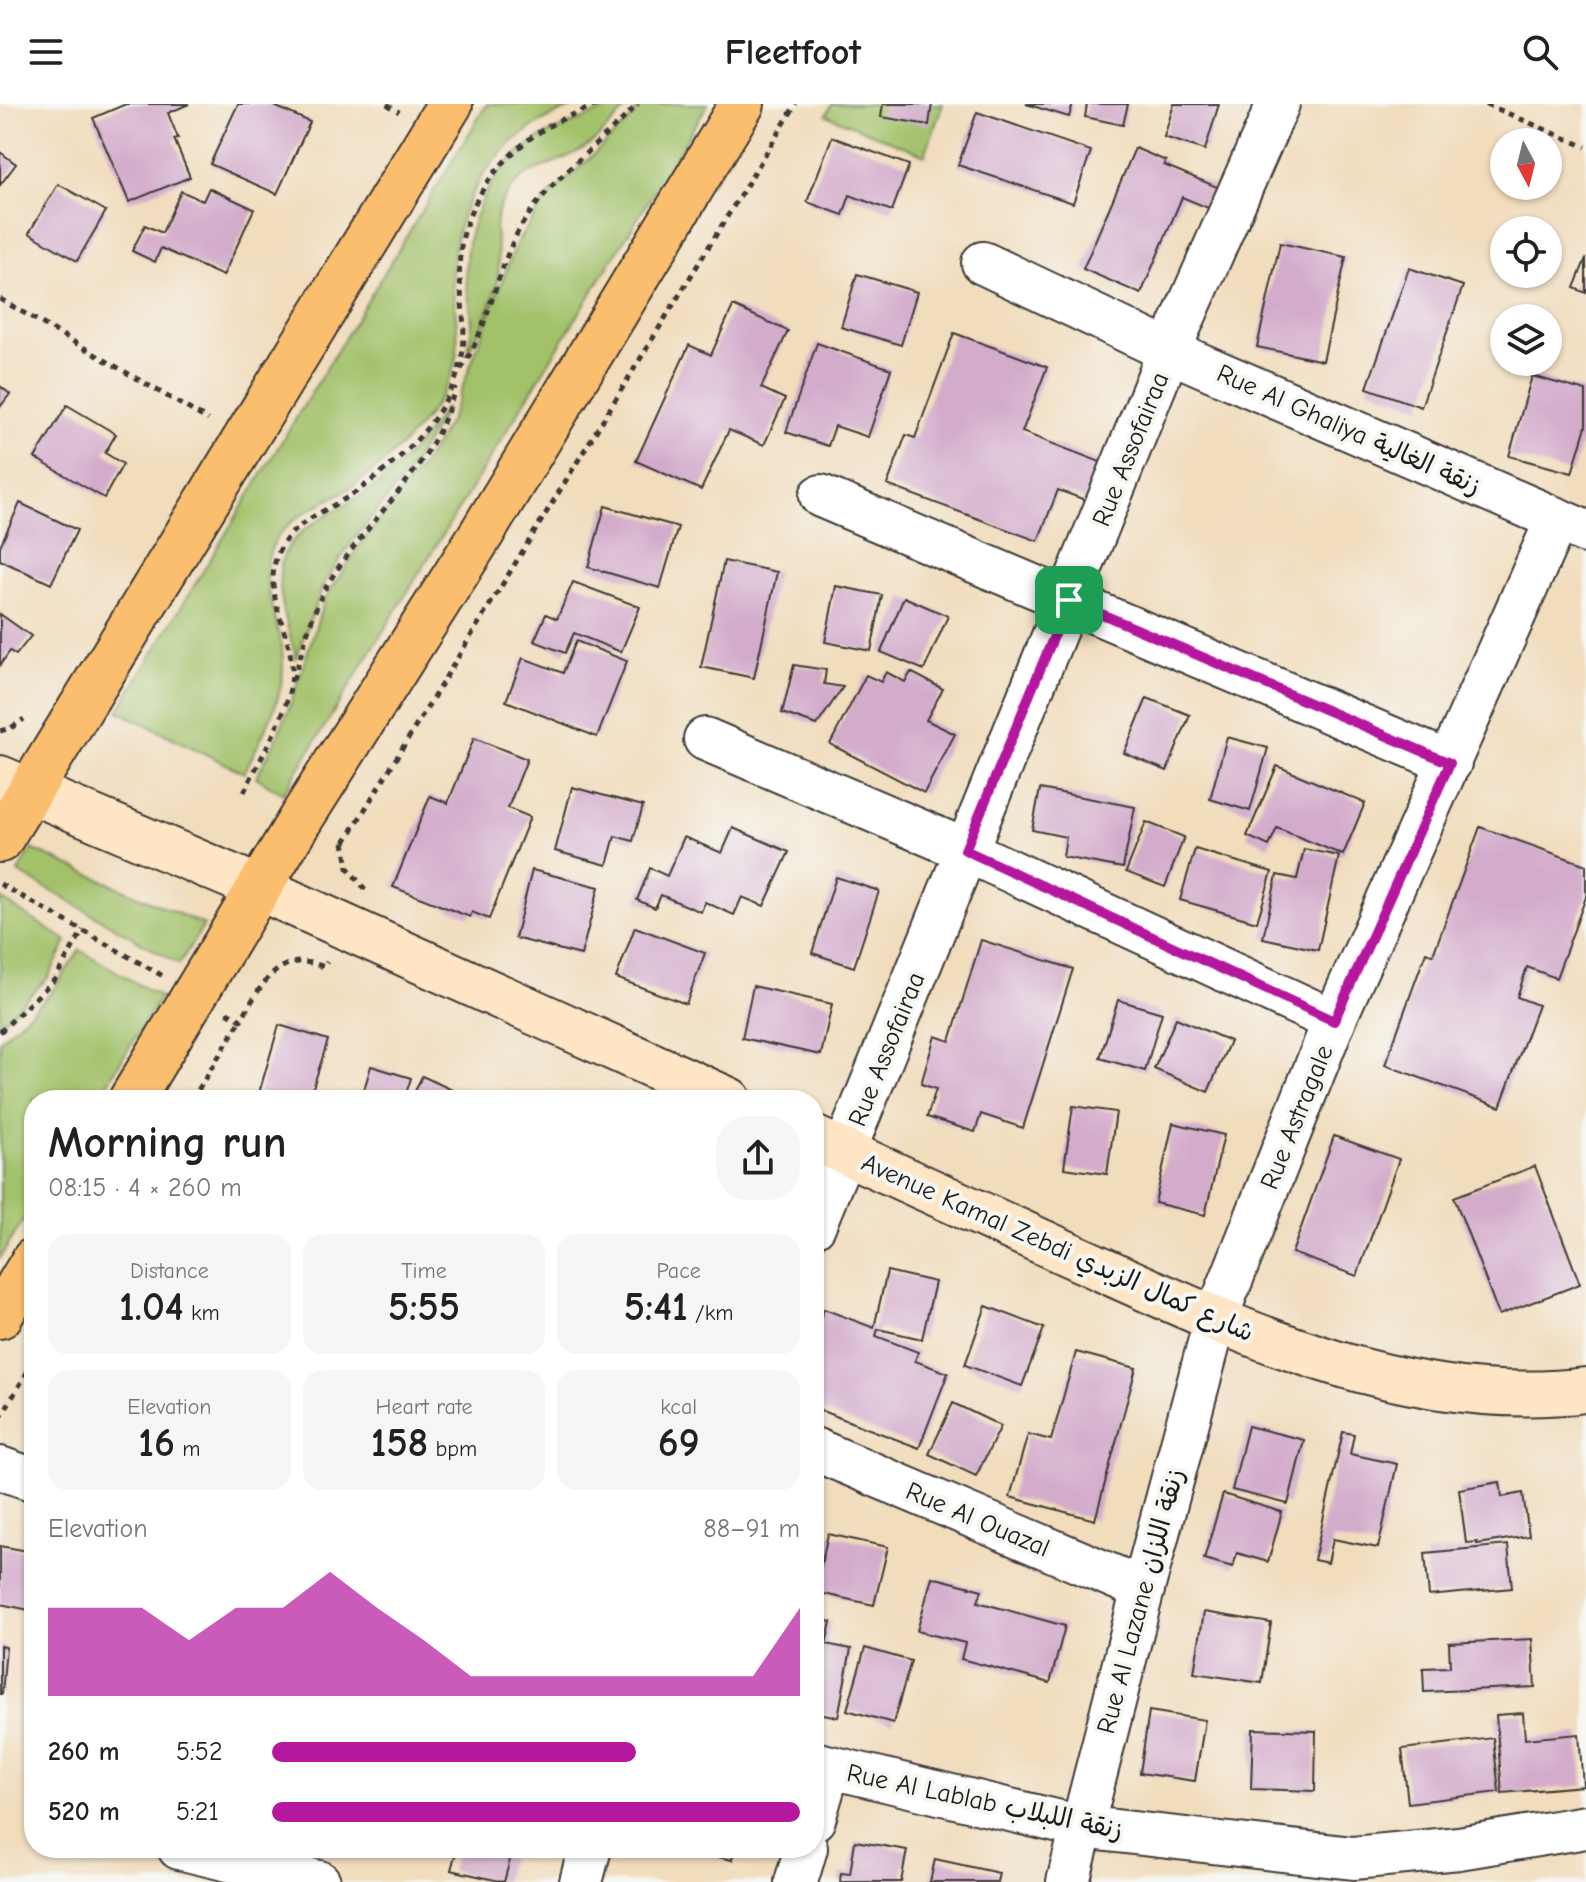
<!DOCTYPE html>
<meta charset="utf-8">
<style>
body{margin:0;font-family:"Comic Neue","Playpen Sans Arabic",sans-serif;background:#f6f6f6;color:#202124;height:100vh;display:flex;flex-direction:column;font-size:30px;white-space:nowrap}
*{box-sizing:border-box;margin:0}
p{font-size:26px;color:#757577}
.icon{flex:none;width:44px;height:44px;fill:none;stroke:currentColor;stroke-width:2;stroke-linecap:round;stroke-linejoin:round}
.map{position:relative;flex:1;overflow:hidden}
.sheet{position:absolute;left:24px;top:986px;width:800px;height:768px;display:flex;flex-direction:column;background:#fff;border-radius:32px;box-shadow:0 2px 6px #0004}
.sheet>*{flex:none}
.needle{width:52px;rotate:173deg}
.controls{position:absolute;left:1490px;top:24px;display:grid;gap:16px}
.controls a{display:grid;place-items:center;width:72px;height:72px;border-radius:50%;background:#fff;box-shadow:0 2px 6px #0004;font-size:40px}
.pin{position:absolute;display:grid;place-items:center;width:68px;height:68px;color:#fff;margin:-34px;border-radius:16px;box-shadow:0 4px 12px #0006}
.round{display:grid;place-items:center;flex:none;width:84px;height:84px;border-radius:32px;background:#f6f6f6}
.summary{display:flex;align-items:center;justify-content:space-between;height:136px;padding:0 24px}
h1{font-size:44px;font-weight:600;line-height:60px}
.stats{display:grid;grid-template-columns:repeat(3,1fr);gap:12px;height:136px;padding:8px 24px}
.stats div{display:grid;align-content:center;border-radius:20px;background:#f6f6f6;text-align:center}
.stats b{font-size:40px;font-weight:600}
.stats small{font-size:22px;font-weight:400}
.stats p{font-size:22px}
.chart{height:224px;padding:16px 24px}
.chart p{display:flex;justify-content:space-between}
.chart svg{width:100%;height:144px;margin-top:8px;fill:#b5179e;opacity:.7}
ul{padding:0 24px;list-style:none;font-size:26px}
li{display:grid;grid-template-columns:128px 96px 1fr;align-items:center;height:60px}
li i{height:20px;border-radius:10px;background:#b5179e}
header{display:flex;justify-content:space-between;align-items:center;height:104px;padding:0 24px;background:#fff;font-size:36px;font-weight:600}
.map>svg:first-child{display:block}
</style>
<header><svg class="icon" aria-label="menu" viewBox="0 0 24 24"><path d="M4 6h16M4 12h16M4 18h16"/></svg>Fleetfoot<svg class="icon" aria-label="search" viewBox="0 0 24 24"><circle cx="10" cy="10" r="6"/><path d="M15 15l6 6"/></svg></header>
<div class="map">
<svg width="1586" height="1778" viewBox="0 0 1586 1778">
<rect width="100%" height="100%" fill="#f6f6f2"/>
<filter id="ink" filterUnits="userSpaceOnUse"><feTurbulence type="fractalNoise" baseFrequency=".0125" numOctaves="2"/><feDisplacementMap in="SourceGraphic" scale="16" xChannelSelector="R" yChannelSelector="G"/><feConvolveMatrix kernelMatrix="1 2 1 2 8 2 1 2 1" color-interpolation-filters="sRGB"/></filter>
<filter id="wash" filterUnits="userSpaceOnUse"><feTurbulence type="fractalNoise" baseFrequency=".006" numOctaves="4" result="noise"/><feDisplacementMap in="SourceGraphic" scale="32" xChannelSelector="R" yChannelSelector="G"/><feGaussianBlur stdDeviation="1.8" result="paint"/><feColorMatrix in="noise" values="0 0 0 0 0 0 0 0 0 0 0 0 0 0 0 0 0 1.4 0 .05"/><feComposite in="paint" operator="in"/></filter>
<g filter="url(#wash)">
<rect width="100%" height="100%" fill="#f1dcbc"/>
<g fill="#a2c169" stroke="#5f6e42" stroke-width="2">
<path d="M487 0H580C563 7 546 14 531 24 477 60 448 121 453 186 456 219 464 248 447 280 428 319 389 358 353 382 325 400 286 411 272 443 256 480 281 518 283 556 285 596 261 633 244 669L118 607Z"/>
<path d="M616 0H630C615 16 600 35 581 46 549 65 520 62 501 100 488 127 502 147 498 173 495 195 480 229 468 247 468 239 472 228 472 218 471 202 466 186 466 170 464 118 492 61 538 35 563 21 591 14 616 0Z"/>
<polygon points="642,0 708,0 283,690 256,673 276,636 291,599 324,497 357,445 426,356 450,316 516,140 547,94 627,19"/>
<polygon points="832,0 943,0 925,51 826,11"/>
<path d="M445 303 447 305 405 372 354 435 324 479 296 554C289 527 274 484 282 457 292 419 352 402 381 378 406 356 427 331 445 303Z"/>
<polygon points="32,745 204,821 179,860 18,768"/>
<polygon points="1,795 67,837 48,874 0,920"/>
<polygon points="80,846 160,893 97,996 34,996 34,1099 0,1154 0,936 50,890"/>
</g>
<g id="blocks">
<g fill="#d3abcb">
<polygon points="126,0 189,0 168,9 178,34 174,35 190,73 129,98 93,14"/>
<polygon points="238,0 270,0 310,18 277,90 210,60"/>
<polygon points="883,0 932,0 929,21 881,13"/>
<polygon points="1026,0 1073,0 1069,13"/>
<polygon points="1087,0 1128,0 1123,21 1085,13"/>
<polygon points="1174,0 1219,0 1205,46 1164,33"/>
<polygon points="977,8 1091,47 1073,99 958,61"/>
<polygon points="832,33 909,61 892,107 850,91 843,111 807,98"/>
<polygon points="1135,44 1166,57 1164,61 1222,85 1213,106 1182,93 1141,190 1083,165"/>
<polygon points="0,48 16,60 0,81"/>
<polygon points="58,80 106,107 77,157 29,129"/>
<polygon points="209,84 254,105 223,172 161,144 155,158 132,147 145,121 162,129 181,87 203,97"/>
<polygon points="1280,139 1346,153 1323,257 1257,243"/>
<polygon points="1586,154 1586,189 1574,184"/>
<polygon points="1409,164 1463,182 1421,303 1367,284"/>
<polygon points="857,170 917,188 901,241 841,223"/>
<polygon points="733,202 788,227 761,284 785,295 764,341 729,326 701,386 636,357 689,241 711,251"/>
<polygon points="954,229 1047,263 1022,328 1103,359 1088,397 1058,386 1038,437 887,381 906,331 915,334"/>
<polygon points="817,239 891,265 868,333 835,322 828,342 786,328"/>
<polygon points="1532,272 1586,287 1586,322 1572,369 1509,352"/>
<polygon points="0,282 10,290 0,303"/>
<polygon points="67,301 116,330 105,349 123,360 104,394 35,354"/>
<polygon points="20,399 77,426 51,480 0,456 0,442"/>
<polygon points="605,402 678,423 660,484 588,463"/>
<polygon points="724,457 777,468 754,574 701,563"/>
<polygon points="573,478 640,503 621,548 574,529 565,549 534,537 546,510 557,515"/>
<polygon points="836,482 882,491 871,547 825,538"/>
<polygon points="904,493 948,512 924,566 881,548"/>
<polygon points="0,510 31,532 16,551 10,547 0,561"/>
<polygon points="576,537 627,557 597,633 506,597 523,554 563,569"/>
<polygon points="794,561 826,566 824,580 843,583 817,621 782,609"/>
<polygon points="886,568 905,578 911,568 943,585 926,616 955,630 924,689 830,640 866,571 881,578"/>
<polygon points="1147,594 1190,611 1167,667 1124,649"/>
<polygon points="1227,633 1268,644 1250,707 1210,695"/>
<polygon points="474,634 527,655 508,704 530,713 489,815 472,808 470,813 393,783 430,692 448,699"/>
<polygon points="1277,662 1365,699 1343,751 1277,724 1269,742 1247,732"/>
<polygon points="572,683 643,702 633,737 615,732 607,761 555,747"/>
<polygon points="1040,685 1135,703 1123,764 1063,753 1066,733 1032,726"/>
<polygon points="1146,718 1184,733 1165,783 1126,768"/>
<polygon points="1480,723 1586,761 1586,793 1556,874 1527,863 1517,893 1538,901 1500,1003 1385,961 1426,848 1433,851"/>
<polygon points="733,724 789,748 764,802 742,793 734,811 705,798 701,808 661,791 655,804 637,796 650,764 667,772 684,733 722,749"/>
<polygon points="1195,745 1272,768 1257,818 1180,796"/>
<polygon points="1304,745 1339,752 1318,846 1263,834 1277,771 1297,775"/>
<polygon points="532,766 599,783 581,851 515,834"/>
<polygon points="836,773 879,787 854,863 812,849"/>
<polygon points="635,823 705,849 686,900 616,874"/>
<polygon points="981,836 1073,865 1023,1024 981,1010 975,1028 927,1013 936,985 921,980 935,932 950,937"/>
<polygon points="753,882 832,900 821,951 742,934"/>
<polygon points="1118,896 1162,909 1145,967 1100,954"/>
<polygon points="1176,914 1230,937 1208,988 1154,965"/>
<polygon points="279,921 328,936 309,996 283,996 259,989"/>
<polygon points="371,962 411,974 404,996 361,996"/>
<polygon points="422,972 463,991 461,996 411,996"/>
<polygon points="467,988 484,996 464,996"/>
<polygon points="1073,1002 1116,1008 1107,1070 1064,1064"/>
<polygon points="1173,1019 1224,1031 1205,1111 1155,1099"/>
<polygon points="1334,1032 1399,1055 1357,1172 1292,1149"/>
<polygon points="1535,1062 1580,1180 1499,1211 1454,1093"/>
<polygon points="887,1167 935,1178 922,1235 878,1225 876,1232 918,1248 915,1257 948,1269 919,1344 814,1304 814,1230 824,1205 874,1224"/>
<polygon points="986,1202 1044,1224 1022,1282 965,1261"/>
<polygon points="1076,1248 1136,1264 1095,1416 1010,1393 1028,1330 1051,1336"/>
<polygon points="953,1299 1001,1322 976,1372 929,1350"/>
<polygon points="1248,1322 1304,1336 1288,1400 1232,1386"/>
<polygon points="1343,1328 1354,1330 1350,1350 1397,1360 1378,1444 1333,1435 1328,1459 1314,1456"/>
<polygon points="1500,1378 1502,1393 1523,1389 1529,1432 1477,1440 1477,1438 1466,1439 1459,1385"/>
<polygon points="1223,1390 1282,1408 1268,1458 1237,1449 1233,1463 1204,1455"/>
<polygon points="828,1430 888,1443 874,1501 815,1488"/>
<polygon points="1508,1441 1512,1484 1429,1492 1425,1449"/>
<polygon points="0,1442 34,1448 34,1507 0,1500"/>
<polygon points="932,1473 982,1486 978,1498 1065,1522 1050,1579 961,1555 965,1539 917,1527"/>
<polygon points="1204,1508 1271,1519 1262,1579 1194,1569"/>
<polygon points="814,1514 831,1518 826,1540 851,1545 838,1613 814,1608"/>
<polygon points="1532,1535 1535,1583 1424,1588 1423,1564 1450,1563 1449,1539"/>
<polygon points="0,1542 6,1543 2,1590 0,1590"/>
<polygon points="865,1544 911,1557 893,1619 847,1606"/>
<polygon points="1149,1607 1205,1616 1195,1677 1140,1669"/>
<polygon points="1523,1609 1525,1635 1579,1630 1583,1682 1502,1689 1496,1611"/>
<polygon points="1253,1625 1316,1627 1315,1687 1251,1685"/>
<polygon points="1493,1634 1499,1688 1408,1699 1402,1645"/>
<polygon points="855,1737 907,1746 901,1778 840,1778 841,1769 850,1770"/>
<polygon points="358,1744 427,1744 427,1747 358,1748"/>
<polygon points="457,1744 513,1744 504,1778 451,1766"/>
<polygon points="678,1744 734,1744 732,1756"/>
<polygon points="935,1755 999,1769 997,1778 930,1778"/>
</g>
</g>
</g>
<g filter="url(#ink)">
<use href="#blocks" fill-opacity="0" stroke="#3c3934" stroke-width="2"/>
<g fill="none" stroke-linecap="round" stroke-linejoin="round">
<defs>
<g id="street">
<polyline points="983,159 1169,247 1586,428"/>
<polyline points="821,392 1450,659"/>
<polyline points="705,635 965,746 1334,917"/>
<polyline points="814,1122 1169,247 1278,0"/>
<polyline points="814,1345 1143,1485"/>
<polyline points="0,1364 34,1376"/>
<polyline points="814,1659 1081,1723 1353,1754 1459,1744 1586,1723"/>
<polyline points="814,1715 829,1664"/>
<polyline points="179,1744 319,1778"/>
<polyline points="581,1778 590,1744"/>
<polyline points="796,1778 806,1744"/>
<polyline points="1068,1778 1143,1485 1215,1217 1334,917 1557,415"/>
</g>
<g id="secondary">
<polyline points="0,674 259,784 729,996"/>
<path d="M814 1034C904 1075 994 1116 1084 1157 1241 1228 1408 1308 1586 1286"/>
</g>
<g id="primary">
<polyline points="0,736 450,0"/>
<polyline points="131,996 300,716 482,429 742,0"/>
<polyline points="0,1212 34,1156"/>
</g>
</defs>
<use href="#street" stroke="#3c3934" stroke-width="46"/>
<use href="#secondary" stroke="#3c3934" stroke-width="48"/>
<use href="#primary" stroke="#3c3934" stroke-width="48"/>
<g stroke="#3c3934" stroke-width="5" stroke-dasharray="6 6" stroke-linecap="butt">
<polyline points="387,0 399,8"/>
<polyline points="1486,0 1586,43"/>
<polyline points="0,195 208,316"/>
<path d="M461 265C490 222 495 169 520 124 549 75 599 41 638 0"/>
<path d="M293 576C304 543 311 508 329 478 369 413 438 360 455 283"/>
<polyline points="0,627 11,624 24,615"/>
<path d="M244 688C261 652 293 604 292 564 290 526 263 491 277 452 290 416 332 406 360 385 392 362 425 333 444 299 471 252 464 226 460 176 454 111 496 53 549 22 565 13 583 7 599 0"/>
<polyline points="344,738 348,764 364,784 362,788"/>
<polyline points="345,738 796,0"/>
<polyline points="0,780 163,872"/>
<path d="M227 908 241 916C260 883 278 844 324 863L327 858"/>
<polyline points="0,928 55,875 83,826"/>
<polyline points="192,996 241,916"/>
<polyline points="0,1314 34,1257"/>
</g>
<use href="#street" stroke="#fff" stroke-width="42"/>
<use href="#secondary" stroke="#fde5c5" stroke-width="44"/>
<use href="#primary" stroke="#fbbe6e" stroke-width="44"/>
</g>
</g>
<g fill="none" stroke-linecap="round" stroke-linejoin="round" filter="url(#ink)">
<defs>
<polygon id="route" points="1069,496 1450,659 1334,917 965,746"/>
</defs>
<use href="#route" stroke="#fff" stroke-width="16"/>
<use href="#route" stroke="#b5179e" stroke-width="10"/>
</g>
<g text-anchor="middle" stroke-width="8" stroke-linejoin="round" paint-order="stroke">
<g font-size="26" fill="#1c1c1c" stroke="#f6f6f2">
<text transform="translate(1349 325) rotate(24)" y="9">Rue Al Ghaliya زنقة الغالية</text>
<text transform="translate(1130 345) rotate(-68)" y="9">Rue Assofairaa</text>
<text transform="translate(886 945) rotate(-68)" y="9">Rue Assofairaa</text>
<text transform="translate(1296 1013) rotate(-68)" y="9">Rue Astragale</text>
<text transform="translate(1058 1143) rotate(24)" y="9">Avenue Kamal Zebdi شارع كمال الزبدي</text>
<text transform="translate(978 1415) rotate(23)" y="9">Rue Al Ouazal</text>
<text transform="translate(1140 1497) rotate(-75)" y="9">Rue Al Lazane زنقة اللزان</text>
<text transform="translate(985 1697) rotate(12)" y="9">Rue Al Lablab زنقة اللبلاب</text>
</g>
</g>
</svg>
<div class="controls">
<a><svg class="needle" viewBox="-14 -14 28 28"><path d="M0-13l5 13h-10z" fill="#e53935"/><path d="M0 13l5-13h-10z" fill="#757577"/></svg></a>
<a><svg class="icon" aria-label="locate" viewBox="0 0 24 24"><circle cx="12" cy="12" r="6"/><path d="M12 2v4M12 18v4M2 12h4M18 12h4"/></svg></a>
<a><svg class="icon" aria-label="layers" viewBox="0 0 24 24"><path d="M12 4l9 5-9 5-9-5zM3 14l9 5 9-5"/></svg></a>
</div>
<div class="pin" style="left:1069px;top:496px;background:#1e9e55"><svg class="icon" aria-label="arrive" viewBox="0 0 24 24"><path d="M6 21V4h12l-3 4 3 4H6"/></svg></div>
<section class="sheet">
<div class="summary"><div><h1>Morning run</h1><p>08:15 · 4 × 260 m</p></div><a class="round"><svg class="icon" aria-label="share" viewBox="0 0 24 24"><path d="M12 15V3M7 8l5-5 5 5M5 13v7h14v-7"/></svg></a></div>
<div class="stats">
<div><p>Distance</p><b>1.04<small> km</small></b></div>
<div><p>Time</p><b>5:55</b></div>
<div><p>Pace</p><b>5:41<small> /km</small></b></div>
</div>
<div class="stats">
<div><p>Elevation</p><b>16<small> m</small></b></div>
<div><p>Heart rate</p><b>158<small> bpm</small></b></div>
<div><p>kcal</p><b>69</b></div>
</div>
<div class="chart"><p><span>Elevation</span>88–91 m</p>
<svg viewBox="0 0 160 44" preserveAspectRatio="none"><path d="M0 44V17L10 17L20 17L30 27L40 17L50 17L60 6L70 17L80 27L90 38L100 38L110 38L120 38L130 38L140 38L150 38L160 17V44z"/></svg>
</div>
<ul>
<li><b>260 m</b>5:52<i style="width:69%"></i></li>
<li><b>520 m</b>5:21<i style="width:100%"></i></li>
</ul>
</section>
</div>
